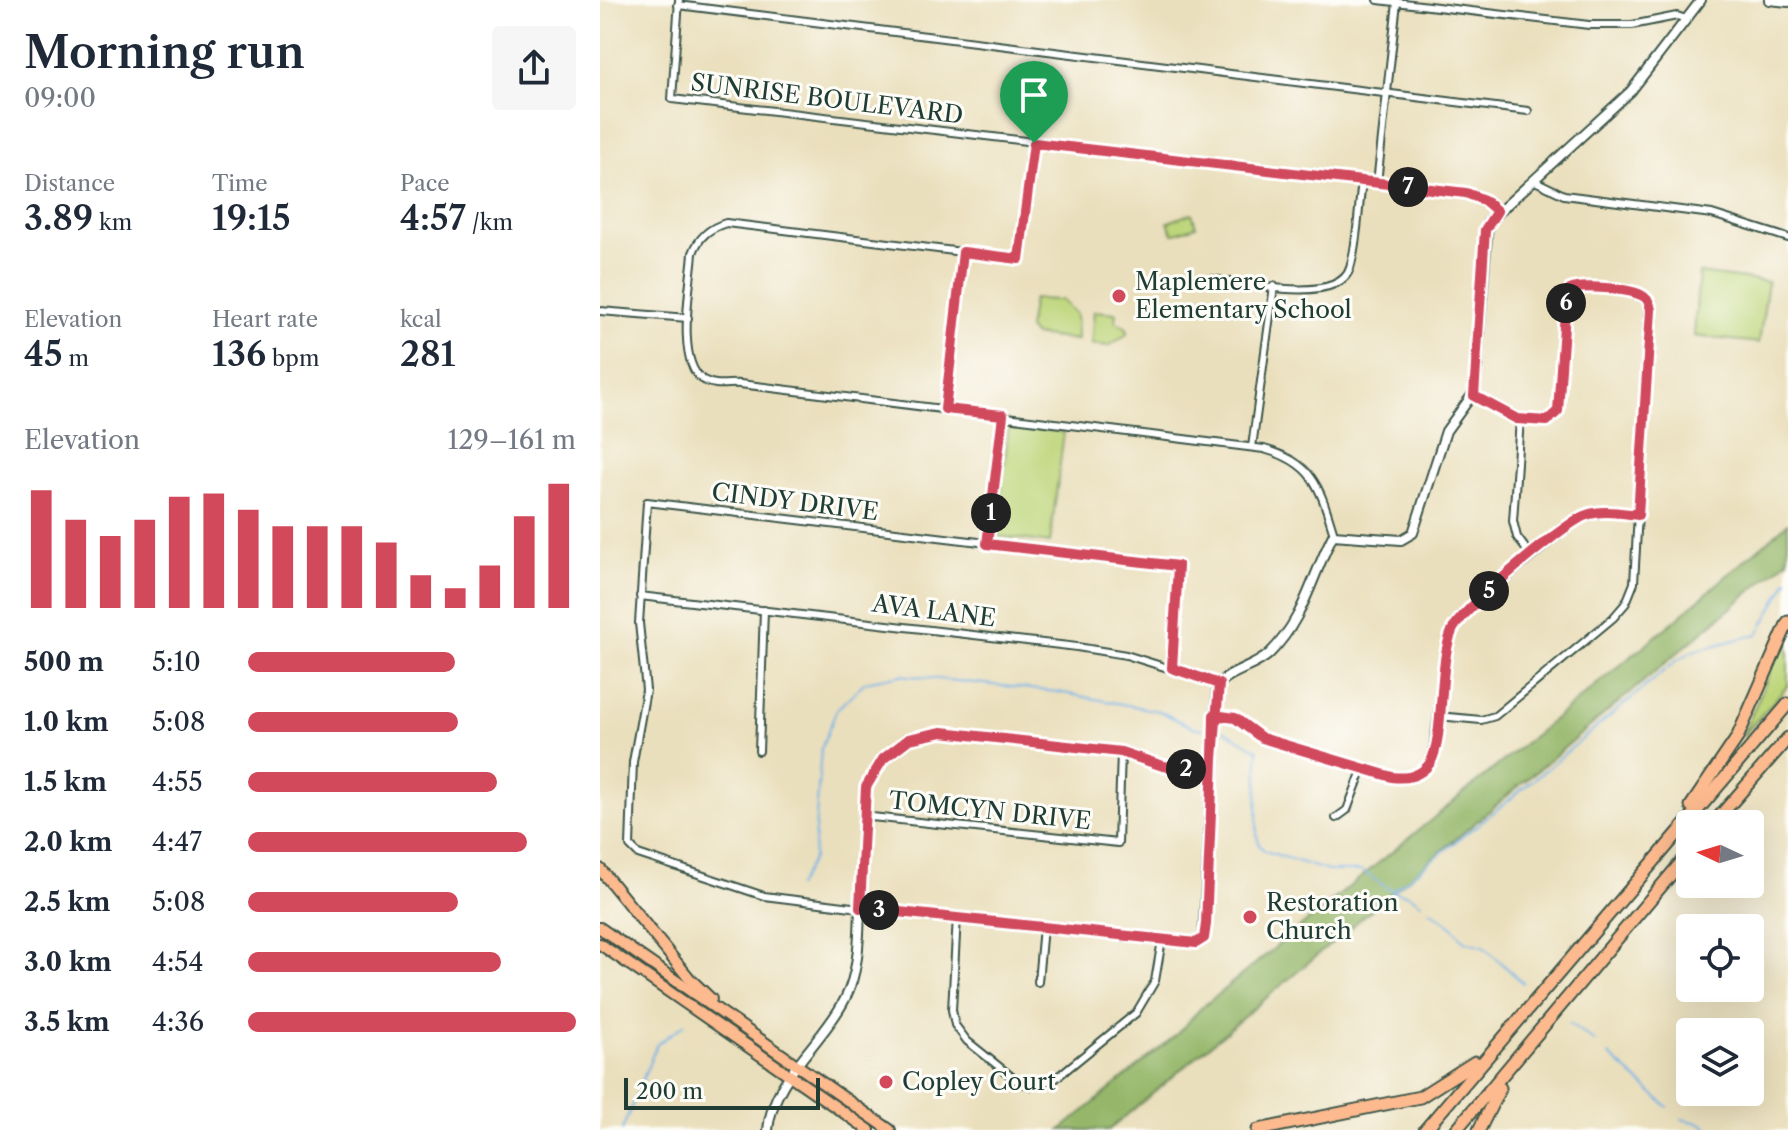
<!DOCTYPE html>
<meta charset="utf-8">
<style>
body{margin:0;font-family:"Libre Caslon Text",serif;background:#f6f6f7;color:#1f2937;height:100vh;display:flex;flex-direction:column;font-size:30px;white-space:nowrap}
*{box-sizing:border-box;margin:0}
p{font-size:26px;color:#747a83}
.icon{flex:none;width:44px;height:44px;fill:none;stroke:currentColor;stroke-width:2;stroke-linecap:round;stroke-linejoin:round}
.map{position:relative;flex:1;overflow:hidden}
.panel{display:flex;flex-direction:column;background:#fff;width:600px}
.panel>*{flex:none}
.needle{width:52px;rotate:274deg}
.controls{position:absolute;left:1076px;top:810px;display:grid;gap:16px}
.controls a{display:grid;place-items:center;width:88px;height:88px;border-radius:8px;background:#fff;box-shadow:0 8px 32px #0002;font-size:40px}
.scale{position:absolute;left:24px;bottom:20px;width:196px;box-sizing:border-box;padding-left:8px;border:4px solid #1f3d34;border-top:0;font-size:22px;line-height:28px;white-space:nowrap;color:#1f3d34;-webkit-text-stroke:6px #fdfcf7;paint-order:stroke}
.pin{position:absolute;display:grid;place-items:center;width:68px;height:68px;color:#fff;margin:-82px -34px;border-radius:50% 50% 50% 0;rotate:-45deg;box-shadow:0 0 8px #0007}
.pin .icon{rotate:45deg}
.km{position:absolute;width:40px;height:40px;margin:-20px;border-radius:50%;background:#222;color:#fff;font-size:22px;line-height:40px;text-align:center}
.round{display:grid;place-items:center;flex:none;width:84px;height:84px;border-radius:8px;background:#f6f6f7}
.summary{display:flex;align-items:center;justify-content:space-between;height:136px;padding:0 24px}
h1{font-size:44px;font-weight:600;line-height:60px}
.figures{display:grid;grid-template-columns:repeat(3,1fr);gap:12px;height:136px;padding:8px 24px}
.figures div{display:grid;align-content:center}
.figures b{font-size:34px;font-weight:600}
.figures small{font-size:22px;font-weight:400}
.figures p{font-size:22px}
.chart{height:224px;padding:16px 24px}
.chart p{display:flex;justify-content:space-between}
.chart svg{width:100%;height:144px;margin-top:8px;stroke:#d1495b;stroke-width:6}
ul{padding:0 24px;list-style:none;font-size:26px}
li{display:grid;grid-template-columns:128px 96px 1fr;align-items:center;height:60px}
li i{height:20px;border-radius:10px;background:#d1495b}
main{display:flex;flex:1;min-height:0}
.map>svg:first-child{display:block}
</style>
<main>
<section class="panel">
<div class="summary"><div><h1>Morning run</h1><p>09:00</p></div><a class="round"><svg class="icon" aria-label="share" viewBox="0 0 24 24"><path d="M12 15V3M7 8l5-5 5 5M5 13v7h14v-7"/></svg></a></div>
<div class="figures">
<div><p>Distance</p><b>3.89<small> km</small></b></div>
<div><p>Time</p><b>19:15</b></div>
<div><p>Pace</p><b>4:57<small> /km</small></b></div>
</div>
<div class="figures">
<div><p>Elevation</p><b>45<small> m</small></b></div>
<div><p>Heart rate</p><b>136<small> bpm</small></b></div>
<div><p>kcal</p><b>281</b></div>
</div>
<div class="chart"><p><span>Elevation</span>129–161 m</p>
<svg viewBox="0 0 160 44" preserveAspectRatio="none"><path d="M5 44V8M15 44V17M25 44V22M35 44V17M45 44V10M55 44V9M65 44V14M75 44V19M85 44V19M95 44V19M105 44V24M115 44V34M125 44V38M135 44V31M145 44V16M155 44V6"/></svg>
</div>
<ul>
<li><b>500 m</b>5:10<i style="width:63%"></i></li>
<li><b>1.0 km</b>5:08<i style="width:64%"></i></li>
<li><b>1.5 km</b>4:55<i style="width:76%"></i></li>
<li><b>2.0 km</b>4:47<i style="width:85%"></i></li>
<li><b>2.5 km</b>5:08<i style="width:64%"></i></li>
<li><b>3.0 km</b>4:54<i style="width:77%"></i></li>
<li><b>3.5 km</b>4:36<i style="width:100%"></i></li>
</ul>
</section>
<div class="map">
<svg width="1188" height="1130" viewBox="0 0 1188 1130">
<rect width="100%" height="100%" fill="#fdfcf7"/>
<filter id="ink" filterUnits="userSpaceOnUse"><feTurbulence type="fractalNoise" baseFrequency=".0125" numOctaves="2"/><feDisplacementMap in="SourceGraphic" scale="16" xChannelSelector="R" yChannelSelector="G"/><feConvolveMatrix kernelMatrix="1 2 1 2 8 2 1 2 1" color-interpolation-filters="sRGB"/></filter>
<filter id="wash" filterUnits="userSpaceOnUse"><feTurbulence type="fractalNoise" baseFrequency=".006" numOctaves="4" result="noise"/><feDisplacementMap in="SourceGraphic" scale="32" xChannelSelector="R" yChannelSelector="G"/><feGaussianBlur stdDeviation="1.8" result="paint"/><feColorMatrix in="noise" values="0 0 0 0 0 0 0 0 0 0 0 0 0 0 0 0 0 1.4 0 .05"/><feComposite in="paint" operator="in"/></filter>
<g filter="url(#wash)">
<rect width="100%" height="100%" fill="#eadfbc"/>
<g fill="#bed67a" stroke="#6e8a57" stroke-width="2">
<polygon points="592,213 596,226 573,234 568,222"/>
<polygon points="1099,273 1168,282 1159,343 1094,336"/>
<polygon points="433,299 461,300 476,314 477,340 433,335 428,329"/>
<polygon points="494,311 516,313 515,321 527,328 527,334 509,346 491,344"/>
<polygon points="409,426 464,432 450,543 396,536"/>
<polygon points="1188,630 1188,685 1142,737"/>
</g>
<polygon fill="#96b76a" stroke="#5a7a4f" stroke-width="2" points="1188,523 1188,560 509,1130 461,1130 576,1035 600,1009 1073,622"/>
<g fill="none" stroke-linecap="round" stroke-linejoin="round">
<g stroke="#74b2e6" stroke-width="2">
<polyline points="624,730 658,750 657,835 659,845 665,851 728,871 762,871 792,891 809,895 821,903"/>
<polyline points="197,887 213,858 221,749 237,709 265,682 301,675 458,692 559,711 592,727 603,729"/>
<polyline points="792,891 908,801 1076,661 1093,651 1158,634 1188,580"/>
<polyline points="830,910 853,927 864,941 883,946 923,983"/>
<polyline points="969,1023 995,1042"/>
<polyline points="1009,1055 1068,1107"/>
<polyline points="1082,1119 1103,1124 1109,1130"/>
<polyline points="22,1130 57,1044 85,1024"/>
</g>
</g>
</g>
<g filter="url(#ink)">
<g fill="none" stroke-linecap="round" stroke-linejoin="round">
<defs>
<g id="minor">
<polyline points="79,0 72,99 866,193 884,200 897,211"/>
<polyline points="778,0 989,25 1032,25 1077,16 1086,19"/>
<polyline points="78,5 928,111"/>
<path d="M434 143 419 259 126 223C109 228 99 237 93 253 91 283 75 362 103 380 116 387 127 383 140 384L664 449C715 463 720 489 734 534"/>
<polyline points="933,180 964,195 1112,214 1188,238"/>
<polyline points="777,183 797,2"/>
<path d="M612 279C642 283 739 306 750 268 758 241 758 209 762 182"/>
<polyline points="0,311 88,318"/>
<polyline points="345,409 363,252"/>
<polyline points="920,419 913,521 917,537 931,556"/>
<polyline points="652,447 674,286"/>
<polyline points="387,544 403,415"/>
<polyline points="40,596 477,647 526,655 619,684"/>
<polyline points="572,668 578,566 47,502 39,623 46,690 33,762 30,846 38,854 164,896 260,908 266,787 283,759 309,739 342,732 425,741 527,752 563,766 612,771"/>
<path d="M614 715 635 718 662 738 792 777C810 780 824 774 832 757L848 642 860 616 978 519 1005 512 1038 515"/>
<path d="M838 716 881 720 895 716 1013 618 1026 603 1034 583 1050 305C1041 290 986 282 970 290L966 298 959 407 952 419H917L874 396"/>
<polyline points="159,751 164,610"/>
<polyline points="262,816 518,843 521,752"/>
<polyline points="736,818 747,810 763,768"/>
<polyline points="357,916 352,1010 355,1025 367,1041 417,1081 431,1086 455,1079 536,1013 555,981 562,940"/>
<polyline points="438,982 443,927"/>
</g>
<g id="tertiary">
<polyline points="1169,0 1188,2"/>
<path d="M168 1130C172 1078 223 1043 245 999 259 972 259 938 260 908L593 943 603 939 617 687C628 671 654 668 669 654 704 620 712 576 733 535L801 540 813 533 846 431 875 391 888 222 1031 91 1101 0"/>
</g>
<g id="primary">
<polyline points="0,869 89,978 111,999"/>
<polyline points="0,928 290,1130"/>
<polyline points="0,944 269,1130"/>
</g>
<g id="motorway">
<polyline points="1091,806 1137,738 1188,622"/>
<polyline points="1113,824 1188,738"/>
<polyline points="658,1130 820,1097 875,1062"/>
<polyline points="825,1130 1188,704"/>
<polyline points="856,1130 1090,852"/>
<polyline points="879,1130 900,1088"/>
</g>
</defs>
<use href="#minor" stroke="#3d5548" stroke-width="10"/>
<use href="#tertiary" stroke="#3d5548" stroke-width="12"/>
<use href="#primary" stroke="#3d5548" stroke-width="14"/>
<use href="#motorway" stroke="#3d5548" stroke-width="15"/>
<use href="#minor" stroke="#fff" stroke-width="6"/>
<use href="#tertiary" stroke="#fff" stroke-width="8"/>
<use href="#primary" stroke="#fcba8e" stroke-width="10"/>
<use href="#motorway" stroke="#fcba8e" stroke-width="11"/>
</g>
</g>
<g fill="none" stroke-linecap="round" stroke-linejoin="round" filter="url(#ink)">
<defs>
<path id="route" d="M434 143 419 259 363 252 345 409 403 415 387 544 578 566 572 668 619 684 612 771 563 766 521 752 342 732 309 739 283 759 266 787 260 908 596 943 604 938 606 924C609 854 613 785 614 715L635 718 662 738 792 777C806 779 821 776 830 763 845 738 838 664 852 631 861 610 961 526 984 516 1001 509 1020 513 1038 515L1051 310C1050 303 1048 298 1041 295 1029 289 982 284 970 290L966 298 958 411 947 421 917 419 874 396 885 230 897 211 884 200 866 193 434 143"/>
</defs>
<use href="#route" stroke="#fff" stroke-width="16"/>
<use href="#route" stroke="#d1495b" stroke-width="10"/>
</g>
<g fill="#d1495b" stroke="#fdfcf7" stroke-width="3">
<circle cx="519" cy="296" r="8"/>
<circle cx="650" cy="917" r="8"/>
<circle cx="286" cy="1082" r="8"/>
</g>
<g text-anchor="middle" stroke-width="6" stroke-linejoin="round" paint-order="stroke">
<g font-size="24" fill="#1f3d34" stroke="#fdfcf7">
<text transform="translate(227 99) rotate(7)" y="8">SUNRISE BOULEVARD</text>
<text transform="translate(195 502) rotate(7)" y="8">CINDY DRIVE</text>
<text transform="translate(334 611) rotate(7)" y="8">AVA LANE</text>
<text transform="translate(390 811) rotate(6)" y="8">TOMCYN DRIVE</text>
</g>
<g font-size="24" fill="#1f3d34" stroke="#fdfcf7" text-anchor="start">
<text x="535" y="290">Maplemere<tspan x="535" dy="28">Elementary School</tspan></text>
<text x="666" y="911">Restoration<tspan x="666" dy="28">Church</tspan></text>
<text x="302" y="1090">Copley Court</text>
</g>
</g>
</svg>
<div class="controls">
<a><svg class="needle" viewBox="-14 -14 28 28"><path d="M0-13l5 13h-10z" fill="#e53935"/><path d="M0 13l5-13h-10z" fill="#747a83"/></svg></a>
<a><svg class="icon" aria-label="locate" viewBox="0 0 24 24"><circle cx="12" cy="12" r="6"/><path d="M12 2v4M12 18v4M2 12h4M18 12h4"/></svg></a>
<a><svg class="icon" aria-label="layers" viewBox="0 0 24 24"><path d="M12 4l9 5-9 5-9-5zM3 14l9 5 9-5"/></svg></a>
</div>
<div class="scale">200 m</div>
<div class="pin" style="left:434px;top:143px;background:#1e9e55"><svg class="icon" aria-label="arrive" viewBox="0 0 24 24"><path d="M6 21V4h12l-3 4 3 4H6"/></svg></div>
<b class="km" style="left:391px;top:513px">1</b>
<b class="km" style="left:586px;top:769px">2</b>
<b class="km" style="left:279px;top:910px">3</b>
<b class="km" style="left:889px;top:591px">5</b>
<b class="km" style="left:966px;top:303px">6</b>
<b class="km" style="left:808px;top:187px">7</b>
</div>
</main>
